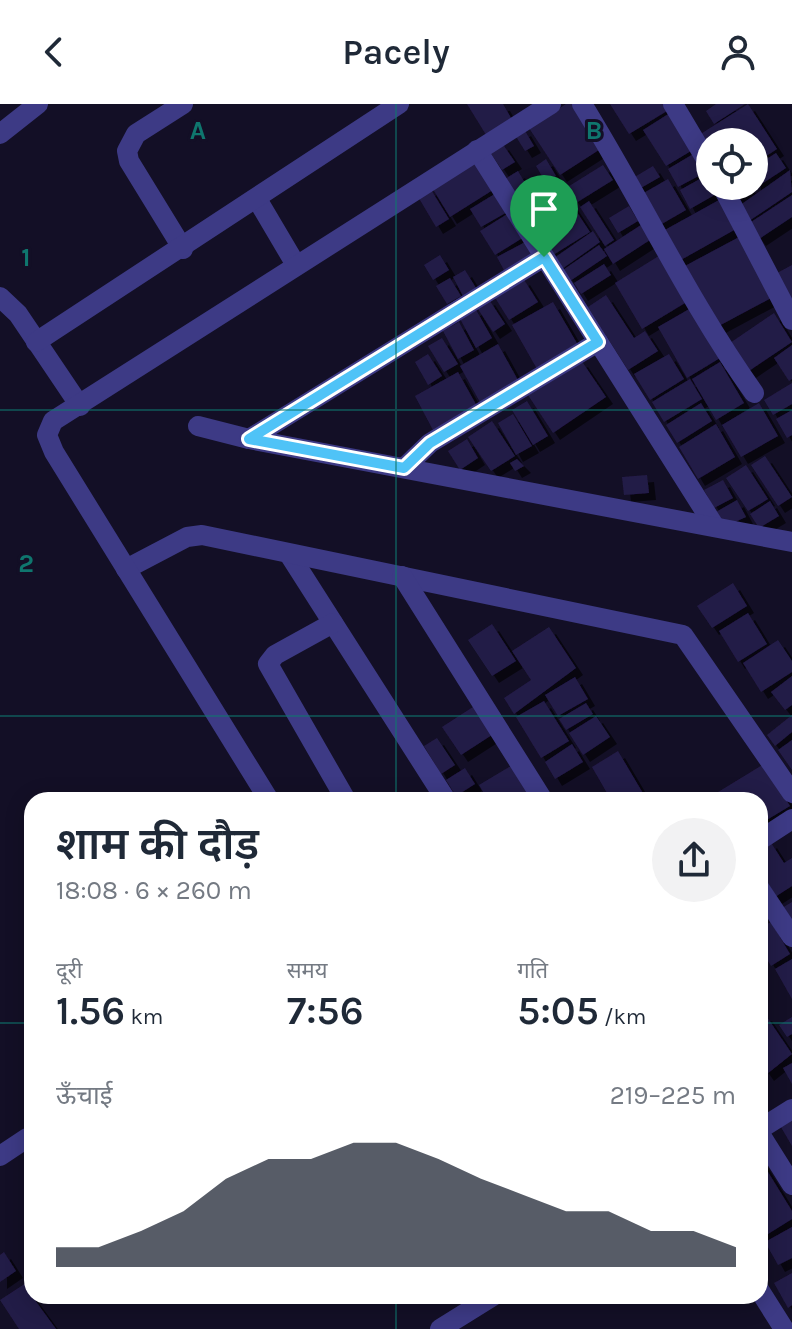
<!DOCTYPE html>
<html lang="hi">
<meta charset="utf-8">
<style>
body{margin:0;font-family:Karla,"Noto Sans Devanagari",sans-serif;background:#f2f2f3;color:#1f2937;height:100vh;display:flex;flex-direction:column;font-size:30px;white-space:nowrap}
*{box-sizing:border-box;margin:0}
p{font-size:26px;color:#747a83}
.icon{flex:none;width:44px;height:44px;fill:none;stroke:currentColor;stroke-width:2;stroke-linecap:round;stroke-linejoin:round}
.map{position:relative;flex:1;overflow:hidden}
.panel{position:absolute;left:24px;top:688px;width:744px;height:512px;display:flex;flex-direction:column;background:#fff;border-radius:24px;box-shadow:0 4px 20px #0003}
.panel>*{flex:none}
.tools{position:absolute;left:696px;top:24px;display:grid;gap:16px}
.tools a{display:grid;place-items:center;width:72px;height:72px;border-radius:50%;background:#fff;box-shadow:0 4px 20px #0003;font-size:40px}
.pin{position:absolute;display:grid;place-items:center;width:68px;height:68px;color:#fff;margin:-82px -34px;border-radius:50% 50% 50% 0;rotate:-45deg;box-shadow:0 0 8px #0007}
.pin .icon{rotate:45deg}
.round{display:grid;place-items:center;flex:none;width:84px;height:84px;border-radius:42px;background:#f2f2f3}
.head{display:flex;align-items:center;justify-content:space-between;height:136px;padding:0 32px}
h1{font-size:44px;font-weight:600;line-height:60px}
.figures{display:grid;grid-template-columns:repeat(3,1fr);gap:12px;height:136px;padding:8px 32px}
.figures div{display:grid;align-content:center}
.figures b{font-size:40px;font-weight:600}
.figures small{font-size:22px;font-weight:400}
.figures p{font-size:22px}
.chart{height:224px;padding:16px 32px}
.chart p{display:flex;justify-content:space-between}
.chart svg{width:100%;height:144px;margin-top:8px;fill:#111827;opacity:.7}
header{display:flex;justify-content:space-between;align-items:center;height:104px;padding:0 32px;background:#fff;font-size:36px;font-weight:600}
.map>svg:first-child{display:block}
</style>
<header><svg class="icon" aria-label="back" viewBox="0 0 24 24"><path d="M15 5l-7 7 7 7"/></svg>Pacely<svg class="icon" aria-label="person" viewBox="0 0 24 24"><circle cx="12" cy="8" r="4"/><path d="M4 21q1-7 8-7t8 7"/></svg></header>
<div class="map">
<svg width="792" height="1225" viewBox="0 0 792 1225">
<defs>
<filter id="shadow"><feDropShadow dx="7" dy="7" stdDeviation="0" flood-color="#0009"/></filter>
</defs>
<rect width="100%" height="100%" fill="#130f26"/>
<g fill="#241b47" filter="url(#shadow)">
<polygon points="467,0 503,0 514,19 488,34"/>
<polygon points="566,0 573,0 602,44 560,71 529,24"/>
<polygon points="610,0 669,0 672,4 629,30"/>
<polygon points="716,0 745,0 714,20 706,7"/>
<polygon points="748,0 777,45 754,60 754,38 710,38 710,48 699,31"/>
<polygon points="673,7 696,44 666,62 643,26"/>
<polygon points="524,25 534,42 525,47 515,31"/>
<polygon points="502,39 515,58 502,66 490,48"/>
<polygon points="695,49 706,68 678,83 668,65"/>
<polygon points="776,49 786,64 736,97 726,82 754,82 754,63"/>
<polygon points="477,53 496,84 450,113 431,82"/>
<polygon points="546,55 556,72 546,79 536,62"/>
<polygon points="603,61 613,76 576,99 566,84"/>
<polygon points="653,62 660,73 639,85 633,74"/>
<polygon points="790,66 792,88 749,117 739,102"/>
<polygon points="518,67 531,89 518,96 505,75"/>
<polygon points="707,71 710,82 718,89 690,105 680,86"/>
<polygon points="668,75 686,106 660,121 642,90"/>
<polygon points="556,76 566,91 531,115 521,100"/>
<polygon points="430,84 449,115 436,123 417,91"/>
<polygon points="498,88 509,107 481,123 470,105"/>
<polygon points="792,91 792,113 759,135 748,120"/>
<polygon points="567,93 590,128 553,151 531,116"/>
<polygon points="719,96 736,125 679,157 663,127"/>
<polygon points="589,97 614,136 605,142 580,103"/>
<polygon points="629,102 638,117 618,129 609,114"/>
<polygon points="509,109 524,133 495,151 480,127"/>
<polygon points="644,119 653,134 613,160 604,145"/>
<polygon points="593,127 600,138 562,165 554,154"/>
<polygon points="741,132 773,193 715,224 683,163"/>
<polygon points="527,137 536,153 506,170 497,153"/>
<polygon points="599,141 607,152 570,177 563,166"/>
<polygon points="662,150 690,196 642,225 615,179"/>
<polygon points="440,151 449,166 433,176 424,161"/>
<polygon points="604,160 611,171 581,190 574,179"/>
<polygon points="792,161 792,196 777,169"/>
<polygon points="465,166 476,184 463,192 453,173"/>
<polygon points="450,174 461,192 447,200 436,182"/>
<polygon points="523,174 538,198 509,216 494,192"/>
<polygon points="606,191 634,234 645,227 658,247 628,266 588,203"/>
<polygon points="488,194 505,220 493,228 476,202"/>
<polygon points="553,198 578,241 537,265 512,221"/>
<polygon points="475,204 492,234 476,244 459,213"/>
<polygon points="691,204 720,254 687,274 658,223"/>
<polygon points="774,209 792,238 746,269 727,241"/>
<polygon points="459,218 474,246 458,255 443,227"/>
<polygon points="442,234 458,260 444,268 428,242"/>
<polygon points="498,240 519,278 481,300 460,262"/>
<polygon points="792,241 792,275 789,277 774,254"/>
<polygon points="428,250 442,272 428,281 415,258"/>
<polygon points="669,250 684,275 650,296 634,270"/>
<polygon points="581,256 606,293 553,329 528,291"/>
<polygon points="720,258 744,299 716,316 692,275"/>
<polygon points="458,268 478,304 434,328 415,292"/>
<polygon points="690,275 702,295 664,318 652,298"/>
<polygon points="792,279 792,300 773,311 764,296"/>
<polygon points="527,297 548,332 533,341 512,306"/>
<polygon points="701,299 712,317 677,339 666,321"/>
<polygon points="759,299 778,332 741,353 722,321"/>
<polygon points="792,306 792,331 787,334 776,315"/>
<polygon points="513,310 532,342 516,351 498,319"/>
<polygon points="492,317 515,352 491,367 468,333"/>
<polygon points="716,320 735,353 698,375 679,343"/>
<polygon points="467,335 478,354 460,366 448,347"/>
<polygon points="765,352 792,393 778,402 751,361"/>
<polygon points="517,355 524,362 515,367 510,359"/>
<polygon points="746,361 768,395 748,407 726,374"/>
<polygon points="647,371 649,389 624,391 622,373"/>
<polygon points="723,376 733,394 714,404 704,386"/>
<polygon points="737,396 746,413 726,422 716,408"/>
<polygon points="770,397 779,412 759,424 750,410"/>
<polygon points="733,479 747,502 712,524 697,502"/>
<polygon points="748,509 767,540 738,558 719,527"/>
<polygon points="492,520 516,557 492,572 468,536"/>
<polygon points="549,523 576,564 514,610 504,594 531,576 512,547"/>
<polygon points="778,536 792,557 792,568 761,588 743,559"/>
<polygon points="792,572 792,601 785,606 771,588"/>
<polygon points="575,573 588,595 558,612 545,591"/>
<polygon points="544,597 569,637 541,654 516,613"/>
<polygon points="586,599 593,610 566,626 559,615"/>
<polygon points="476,601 495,629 461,651 442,623"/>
<polygon points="792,611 792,628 775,642 767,631"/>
<polygon points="596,612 610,633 583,651 569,629"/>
<polygon points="437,634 455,661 441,670 424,642"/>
<polygon points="792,636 792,666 778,646"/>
<polygon points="572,640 583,658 555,675 545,658"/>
<polygon points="618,647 647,696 611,696 592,663"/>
<polygon points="764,660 790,702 760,720 760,696 705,696"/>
<polygon points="511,662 532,696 488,696 479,681"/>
<polygon points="465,664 475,680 456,692 446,676"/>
<polygon points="770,737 784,759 792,754 792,782 775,793 760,770 760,744"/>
<polygon points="792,798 792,820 782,804"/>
<polygon points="771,818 790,850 771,862 760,844 760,824"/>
<polygon points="792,855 792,895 775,865"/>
<polygon points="765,910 792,950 767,970 760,960 760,913"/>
<polygon points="792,913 792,930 787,933 779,921"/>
<polygon points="792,959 792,980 783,964"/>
<polygon points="792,1010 792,1042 778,1018"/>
<polygon points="760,1055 792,1107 792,1115 760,1135"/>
<polygon points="792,1123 792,1154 778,1161 765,1138"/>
<polygon points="4,1148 16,1167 0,1178 0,1151"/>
<polygon points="792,1169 792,1201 788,1204 774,1179"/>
<polygon points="26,1179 32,1192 56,1225 19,1225 0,1196"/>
</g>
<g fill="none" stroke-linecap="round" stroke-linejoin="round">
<g stroke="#3d3a85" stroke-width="20">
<polyline points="183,0 136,30 127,47 129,57 183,145"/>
<path d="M582 0C641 95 689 198 754 289"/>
<polyline points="673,0 710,62"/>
<polyline points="0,30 38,0"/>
<polyline points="477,46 715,423"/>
<polyline points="722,82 792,216"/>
<polyline points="257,95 296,161"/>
<polyline points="0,193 18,210 80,302"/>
<polyline points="36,238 399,0"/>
<polyline points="198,322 249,335 792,438"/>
<polyline points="249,335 544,153"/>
<polyline points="404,364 430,339 598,238"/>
<polyline points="289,450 446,696"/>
<polyline points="126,465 187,433 202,431 683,531 792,689"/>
<polyline points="402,472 543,696"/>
<polyline points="333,519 275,551 268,560 346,696"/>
<polyline points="269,696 54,348 47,331 53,317 551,0"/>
<polyline points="760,736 792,715"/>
<polyline points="760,785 792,833"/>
<polyline points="760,1025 792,1005"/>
<polyline points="760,1030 792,1081"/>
<polyline points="0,1052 27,1034"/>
<polyline points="760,1187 784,1225"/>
<polyline points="440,1225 493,1192"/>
</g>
</g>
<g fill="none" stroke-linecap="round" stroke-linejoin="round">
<defs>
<polygon id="route" points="544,153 598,238 430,339 404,364 249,335"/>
</defs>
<use href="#route" stroke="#fff" stroke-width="16"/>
<use href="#route" stroke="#4fc3f7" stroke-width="10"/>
</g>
<path fill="none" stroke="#0f766e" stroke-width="2" stroke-opacity="0.55" d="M396 0V696M0 306H792M0 612H792M0 919H32M760 919H792M396 1192V1225"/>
<g font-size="26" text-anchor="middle" font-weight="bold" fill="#0f766e" stroke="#130f26" stroke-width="6" stroke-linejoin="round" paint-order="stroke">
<text x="198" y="35">A</text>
<text x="594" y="35">B</text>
<text x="26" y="162">1</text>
<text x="26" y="468">2</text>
</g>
</svg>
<div class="tools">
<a><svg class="icon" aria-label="locate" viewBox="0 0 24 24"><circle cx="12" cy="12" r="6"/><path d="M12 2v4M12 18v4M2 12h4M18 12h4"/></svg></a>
</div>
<div class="pin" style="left:544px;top:153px;background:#1e9e55"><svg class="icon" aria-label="arrive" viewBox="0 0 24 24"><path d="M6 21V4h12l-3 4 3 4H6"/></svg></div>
<section class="panel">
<div class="head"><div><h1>शाम की दौड़</h1><p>18:08 · 6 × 260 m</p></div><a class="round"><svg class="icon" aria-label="share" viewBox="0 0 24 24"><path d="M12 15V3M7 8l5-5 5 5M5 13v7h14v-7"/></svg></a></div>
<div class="figures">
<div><p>दूरी</p><b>1.56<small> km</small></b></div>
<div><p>समय</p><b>7:56</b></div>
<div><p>गति</p><b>5:05<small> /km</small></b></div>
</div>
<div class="chart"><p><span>ऊँचाई</span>219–225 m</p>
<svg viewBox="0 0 160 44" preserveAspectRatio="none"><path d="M0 44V38L10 38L20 33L30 27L40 17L50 11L60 11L70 6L80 6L90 11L100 17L110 22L120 27L130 27L140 33L150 33L160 38V44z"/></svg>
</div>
</section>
</div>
